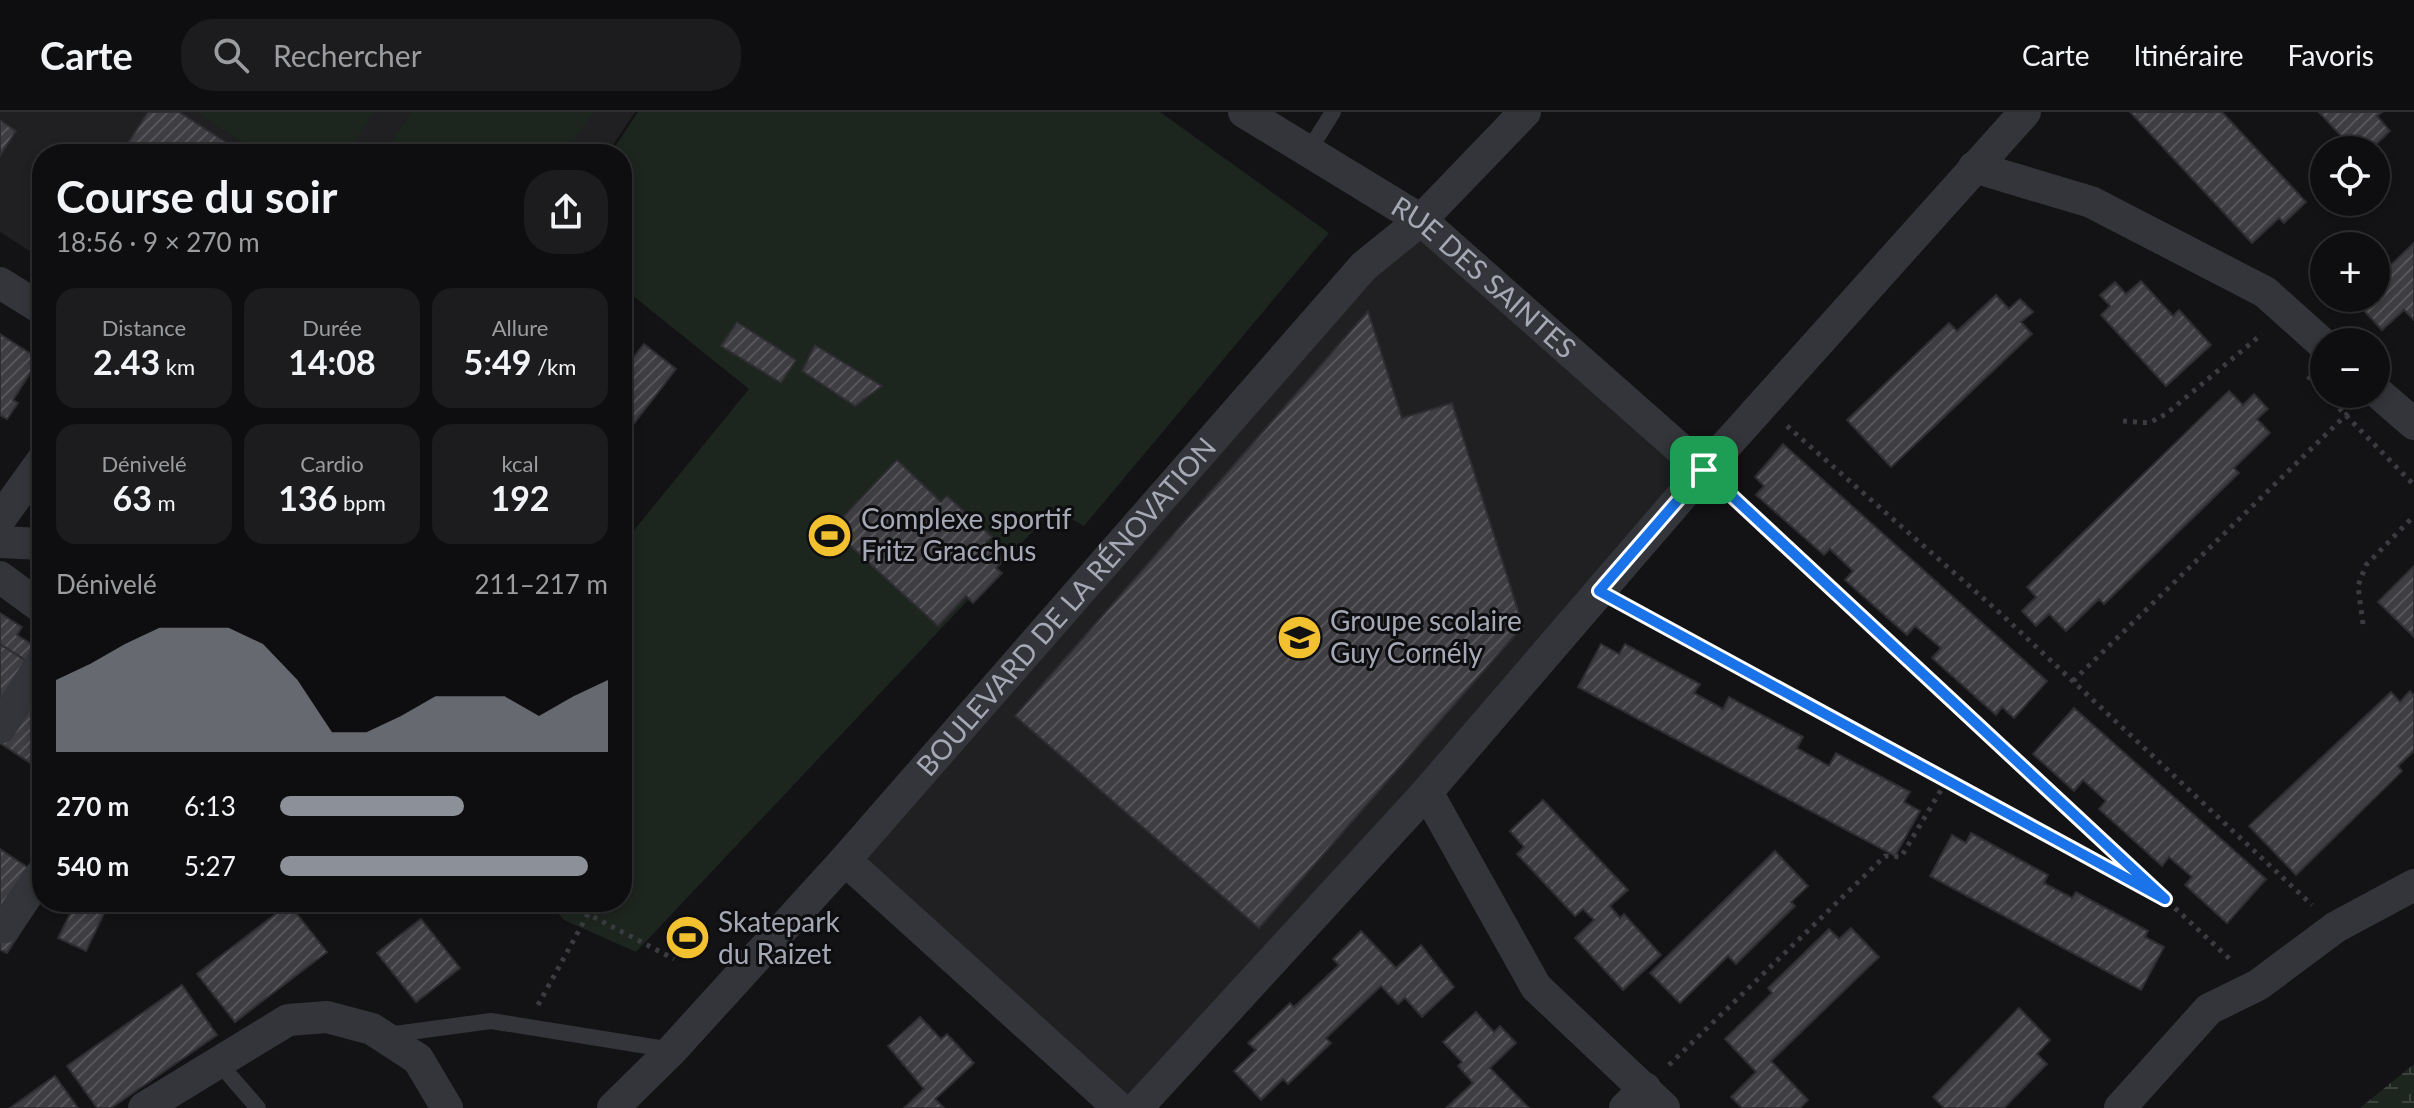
<!DOCTYPE html>
<html lang="fr">
<meta charset="utf-8">
<style>
body{margin:0;font-family:Lato,sans-serif;background:#1c1c1e;color:#f1f3f6;height:100vh;display:flex;flex-direction:column;font-size:30px;white-space:nowrap}
*{box-sizing:border-box;margin:0}
p{font-size:26px;color:#9b9c9f}
.icon{flex:none;width:44px;height:44px;fill:none;stroke:currentColor;stroke-width:2;stroke-linecap:round;stroke-linejoin:round}
.map{position:relative;flex:1;overflow:hidden}
.details{position:absolute;left:32px;top:32px;width:600px;height:768px;display:flex;flex-direction:column;background:#0e0e10;border-radius:32px;box-shadow:0 4px 12px #0003,0 0 0 2px #2e2e30}
.details>*{flex:none}
.tools{position:absolute;left:2310px;top:24px;display:grid;gap:16px}
.tools a{display:grid;place-items:center;width:80px;height:80px;border-radius:50%;background:#0e0e10;box-shadow:0 4px 12px #0003,0 0 0 2px #2e2e30;font-size:40px}
.pin{position:absolute;display:grid;place-items:center;width:68px;height:68px;color:#fff;margin:-34px;border-radius:16px;box-shadow:0 4px 12px #0006}
.round{display:grid;place-items:center;flex:none;width:84px;height:84px;border-radius:32px;background:#1c1c1e}
.summary{display:flex;align-items:center;justify-content:space-between;height:136px;padding:0 24px}
h1{font-size:44px;font-weight:700;line-height:60px}
.stats{display:grid;grid-template-columns:repeat(3,1fr);gap:12px;height:136px;padding:8px 24px}
.stats div{display:grid;align-content:center;border-radius:20px;background:#1c1c1e;text-align:center}
.stats b{font-size:34px;font-weight:700}
.stats small{font-size:22px;font-weight:400}
.stats p{font-size:22px}
.chart{height:224px;padding:16px 24px}
.chart p{display:flex;justify-content:space-between}
.chart svg{width:100%;height:144px;margin-top:8px;fill:#8c9099;opacity:.7}
ul{padding:0 24px;list-style:none;font-size:26px}
li{display:grid;grid-template-columns:128px 96px 1fr;align-items:center;height:60px}
li i{height:20px;border-radius:10px;background:#8c9099}
header{display:flex;align-items:center;gap:48px;box-sizing:border-box;height:112px;padding:0 40px;background:#0e0e10;border-bottom:2px solid #2e2e30}
header strong{font-size:38px}
nav{display:flex;gap:44px;margin-inline-start:auto;font-size:28px}
.search{width:560px;height:72px;background:#1c1c1e;display:flex;align-items:center;gap:20px;box-sizing:border-box;padding:0 28px;border-radius:32px;color:#9b9c9f;font-size:30px}
.map>svg:first-child{display:block}
</style>
<header>
<strong>Carte</strong>
<div class="search"><svg class="icon" aria-label="search" viewBox="0 0 24 24"><circle cx="10" cy="10" r="6"/><path d="M15 15l6 6"/></svg>Rechercher</div>
<nav><a>Carte</a><a>Itinéraire</a><a>Favoris</a></nav>
</header>
<div class="map">
<svg width="2414" height="996" viewBox="0 0 2414 996">
<defs>
<pattern id="wetland-marsh" width="20" height="14" patternUnits="userSpaceOnUse" patternTransform="scale(2)"><rect width="20" height="14" fill="#1d251f"/><path d="M1 5h8M5 5V1M11 12h8M15 12V8" fill="none" stroke="#3b423d"/></pattern>
<pattern id="building-hatch" width="6" height="6" patternUnits="userSpaceOnUse" patternTransform="scale(2)"><rect width="6" height="6" fill="#3e3e42"/><path d="M-1 1l2-2M0 6l6-6M5 7l2-2" fill="none" stroke="#57575b"/></pattern>
</defs>
<rect width="100%" height="100%" fill="#131315"/>
<g fill="#201f22">
<polygon points="0,0 635,0 607,42 42,42 42,147 0,120"/>
<polygon points="1421,108 1704,358 1137,996 845,748"/>
</g>
<g fill="#1d251f">
<polygon points="196,0 374,0 347,42 260,42"/>
<polygon points="411,0 593,0 566,42 384,42"/>
<polygon points="638,0 1160,0 1329,121 1084,414 1054,397 636,840 564,808 548,790 622,790 622,433 749,277 622,175 622,42 610,42"/>
</g>
<polygon fill="url(#wetland-marsh)" points="2414,952 2414,996 2360,996"/>
<g fill="url(#building-hatch)" stroke="#2e2d31" stroke-width="2">
<polygon points="148,0 179,0 244,42 121,42"/>
<polygon points="2130,0 2222,0 2306,90 2284,111 2279,106 2252,131"/>
<polygon points="2319,0 2382,0 2377,4 2390,19 2370,38 2354,38"/>
<polygon points="0,8 16,19 0,44"/>
<polygon points="2414,131 2414,208 2404,198 2382,218 2354,188 2376,186 2376,167"/>
<polygon points="2141,169 2173,204 2179,198 2211,233 2166,274 2101,203 2110,194 2100,183 2115,170 2126,182"/>
<polygon points="1996,183 2009,197 2020,187 2033,200 2021,210 2032,222 1891,355 1847,308 1949,211 1957,219"/>
<polygon points="1368,199 1402,306 1452,291 1523,514 1259,816 1015,604"/>
<polygon points="737,210 796,248 781,271 721,234"/>
<polygon points="0,222 39,247 13,288 18,291 7,307 0,303"/>
<polygon points="644,232 676,257 622,327 622,260"/>
<polygon points="815,233 882,274 855,294 802,259"/>
<polygon points="2229,279 2243,293 2254,282 2268,297 2257,307 2270,321 2234,356 2239,361 2104,492 2099,487 2066,519 2049,502 2036,514 2022,499 2036,485 2027,475"/>
<polygon points="1783,332 2047,569 2014,606 2002,595 1996,603 1932,546 1941,536 1915,514 1907,523 1845,468 1853,459 1830,437 1824,443 1756,383 1764,374 1755,365"/>
<polygon points="897,348 941,390 947,384 992,425 986,430 1004,446 996,456 1002,461 973,491 966,484 938,514 832,417"/>
<polygon points="2414,454 2414,525 2378,490"/>
<polygon points="0,501 22,515 17,523 35,534 26,549 0,532"/>
<polygon points="0,532 42,559 42,659 0,631"/>
<polygon points="1601,532 1619,542 1625,532 1700,572 1694,581 1723,597 1729,585 1803,625 1797,636 1829,654 1836,641 1910,680 1904,690 1920,699 1895,744 1578,575"/>
<polygon points="2410,579 2414,583 2414,639 2398,654 2402,659 2296,763 2249,714 2391,580 2400,590"/>
<polygon points="2074,596 2266,767 2227,811 2185,773 2192,765 2169,745 2162,754 2099,697 2106,689 2083,668 2074,679 2033,642"/>
<polygon points="1543,688 1628,778 1610,794 1620,806 1624,802 1661,843 1623,878 1575,826 1594,808 1583,797 1575,804 1517,742 1524,735 1510,719"/>
<polygon points="1971,721 2048,763 2044,771 2072,786 2076,780 2148,819 2145,825 2164,835 2141,878 1930,764 1952,723 1966,731"/>
<polygon points="0,737 42,765 42,787 7,841 0,838"/>
<polygon points="1775,739 1808,774 1791,790 1795,794 1736,852 1728,844 1680,891 1650,861"/>
<polygon points="76,790 108,793 86,839 58,826"/>
<polygon points="289,792 327,840 235,910 197,862"/>
<polygon points="421,807 460,856 416,890 377,841"/>
<polygon points="1851,816 1879,845 1771,949 1808,988 1800,996 1742,996 1731,985 1756,960 1725,927 1772,881 1768,876 1829,817 1839,827"/>
<polygon points="1361,819 1396,856 1421,833 1454,875 1422,905 1405,886 1398,892 1381,874 1326,926 1331,931 1288,972 1283,967 1261,988 1234,959 1256,938 1248,931 1290,891 1294,895 1339,853 1333,847"/>
<polygon points="182,873 217,923 111,996 97,996 67,954"/>
<polygon points="2019,896 2050,928 2037,942 2047,952 2004,996 1944,996 1933,985"/>
<polygon points="1476,900 1494,920 1500,914 1516,931 1490,956 1529,996 1446,996 1473,971 1458,954 1462,950 1443,930"/>
<polygon points="920,905 941,927 947,922 974,951 935,987 944,996 904,996 924,977 888,934"/>
<polygon points="55,964 78,996 10,996"/>
</g>
<g fill="none" stroke-linecap="round" stroke-linejoin="round">
<g stroke="#3a3c41" stroke-width="5" stroke-dasharray="4 6" stroke-linecap="butt">
<polyline points="2308,264 2324,281"/>
<polyline points="2325,282 2414,373"/>
<polyline points="2123,309 2149,311 2166,302 2262,222"/>
<polyline points="1787,314 2000,501 2312,793"/>
<polyline points="1728,381 2233,850"/>
<polyline points="1628,495 2157,782"/>
<polyline points="2363,512 2358,474 2366,453 2414,404"/>
<polyline points="2073,569 2350,299"/>
<polyline points="538,893 588,802 674,847"/>
<polyline points="1669,953 1885,744 1901,745 1947,668"/>
</g>
<g stroke="#34353a" stroke-width="16">
<polyline points="1308,40 1333,0"/>
<polyline points="387,923 491,909 672,938"/>
<polyline points="218,950 258,996"/>
</g>
<g stroke="#34353a" stroke-width="32">
<path id="s1" d="M1244 0 1421 108 1704 358"/>
<polyline points="1974,55 2091,90 2265,180 2324,233"/>
<polyline points="0,171 42,197"/>
<polyline points="2376,279 2414,312"/>
<polyline points="0,407 42,349"/>
<polyline points="0,430 42,432"/>
<polyline points="0,465 42,496"/>
<polyline points="0,616 42,550"/>
<polyline points="1427,680 1536,875 1664,996"/>
<polyline points="845,748 1119,996"/>
<polyline points="0,812 5,815 42,761"/>
<polyline points="144,996 288,908 327,905 372,917 418,947 447,996"/>
<path id="s2" d="M613 996 672 938 845 748 1364 154 1421 108 1525 0"/>
<polyline points="1137,996 1427,680 1704,358 2025,0"/>
<polyline points="1625,996 1645,976"/>
<polyline points="2120,996 2209,897 2258,873 2336,815 2414,773"/>
</g>
</g>
<g fill="none" stroke-linecap="round" stroke-linejoin="round">
<defs>
<polygon id="route" points="1704,358 2165,787 1599,479"/>
</defs>
<use href="#route" stroke="#fff" stroke-width="16"/>
<use href="#route" stroke="#1a73e8" stroke-width="10"/>
</g>
<defs>
<symbol id="stadium-disc" viewBox="-11 -11 22 22"><circle r="9.5" fill="#f1c12f" stroke="#0e0e10"/><path d="M0-5a6.5 5 0 1 0 0 10a6.5 5 0 1 0 0-10ZM-3.5-1.8h7v3.6h-7Z" fill="#111"/></symbol>
<symbol id="school-disc" viewBox="-11 -11 22 22"><circle r="9.5" fill="#f1c12f" stroke="#0e0e10"/><path d="M0-5L7-2L0 1L-7-2ZM-4 1L0 2.5L4 1V4Q0 6-4 4Z" fill="#111"/></symbol>
</defs>
<g fill-rule="evenodd">
<use href="#stadium-disc" x="804" y="398" width="51" height="51"/>
<use href="#school-disc" x="1274" y="500" width="51" height="51"/>
<use href="#stadium-disc" x="662" y="800" width="51" height="51"/>
</g>
<g text-anchor="middle" stroke-width="6" stroke-linejoin="round" paint-order="stroke">
<g font-size="28" fill="#a5a9b5" stroke="#0e0e10">
<text dy="10" stroke="none"><textPath href="#s1" startOffset="292">RUE DES SAINTES</textPath></text>
<text dy="10" stroke="none"><textPath href="#s2" startOffset="676">BOULEVARD DE LA RÉNOVATION</textPath></text>
</g>
<g font-size="28" fill="#a5a9b5" stroke="#0e0e10" text-anchor="start">
<text x="861" y="417">Complexe sportif<tspan x="861" dy="32">Fritz Gracchus</tspan></text>
<text x="1330" y="519">Groupe scolaire<tspan x="1330" dy="32">Guy Cornély</tspan></text>
<text x="718" y="820">Skatepark<tspan x="718" dy="32">du Raizet</tspan></text>
</g>
</g>
</svg>
<div class="tools">
<a><svg class="icon" aria-label="locate" viewBox="0 0 24 24"><circle cx="12" cy="12" r="6"/><path d="M12 2v4M12 18v4M2 12h4M18 12h4"/></svg></a>
<a>+</a>
<a>−</a>
</div>
<div class="pin" style="left:1704px;top:358px;background:#1e9e55"><svg class="icon" aria-label="arrive" viewBox="0 0 24 24"><path d="M6 21V4h12l-3 4 3 4H6"/></svg></div>
<section class="details">
<div class="summary"><div><h1>Course du soir</h1><p>18:56 · 9 × 270 m</p></div><a class="round"><svg class="icon" aria-label="share" viewBox="0 0 24 24"><path d="M12 15V3M7 8l5-5 5 5M5 13v7h14v-7"/></svg></a></div>
<div class="stats">
<div><p>Distance</p><b>2.43<small> km</small></b></div>
<div><p>Durée</p><b>14:08</b></div>
<div><p>Allure</p><b>5:49<small> /km</small></b></div>
</div>
<div class="stats">
<div><p>Dénivelé</p><b>63<small> m</small></b></div>
<div><p>Cardio</p><b>136<small> bpm</small></b></div>
<div><p>kcal</p><b>192</b></div>
</div>
<div class="chart"><p><span>Dénivelé</span>211–217 m</p>
<svg viewBox="0 0 160 44" preserveAspectRatio="none"><path d="M0 44V22L10 17L20 11L30 6L40 6L50 6L60 11L70 22L80 38L90 38L100 33L110 27L120 27L130 27L140 33L150 27L160 22V44z"/></svg>
</div>
<ul>
<li><b>270 m</b>6:13<i style="width:56%"></i></li>
<li><b>540 m</b>5:27<i style="width:94%"></i></li>
</ul>
</section>
</div>
